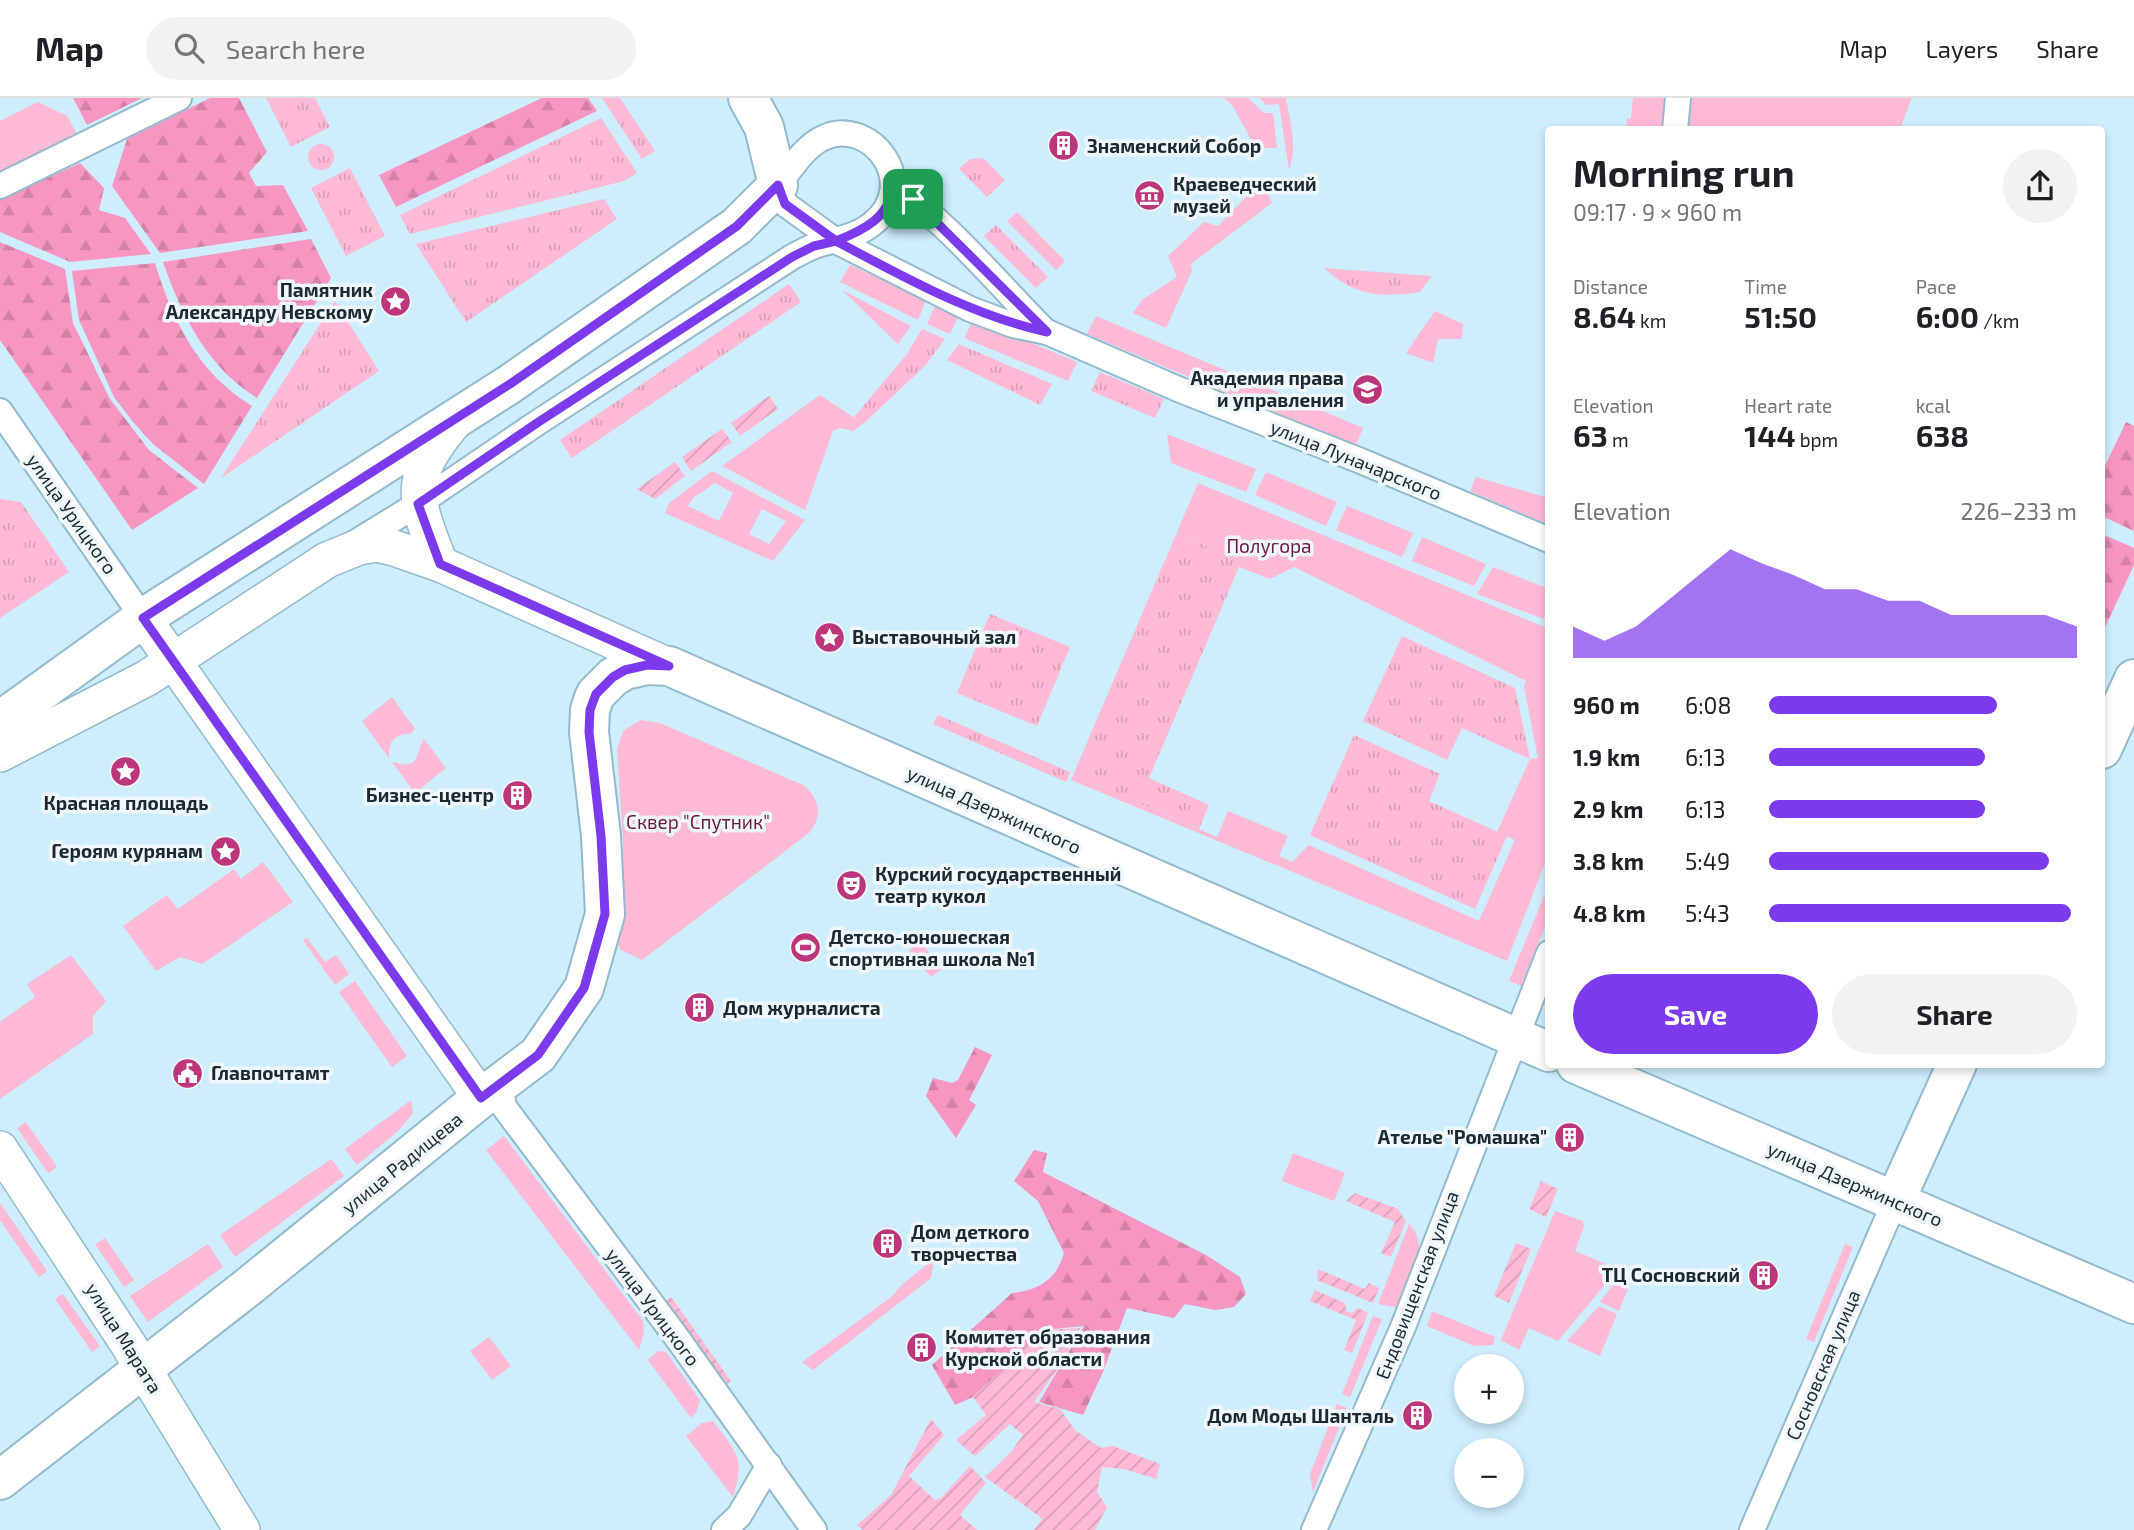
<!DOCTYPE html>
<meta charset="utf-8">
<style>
body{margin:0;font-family:"Exo 2",sans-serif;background:#f2f2f2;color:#202124;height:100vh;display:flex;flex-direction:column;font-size:26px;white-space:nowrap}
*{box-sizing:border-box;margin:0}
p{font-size:23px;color:#757577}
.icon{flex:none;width:38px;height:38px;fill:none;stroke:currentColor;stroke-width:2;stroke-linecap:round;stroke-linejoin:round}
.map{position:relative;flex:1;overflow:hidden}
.details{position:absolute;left:1545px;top:28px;width:560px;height:942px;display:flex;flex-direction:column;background:#fff;border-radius:7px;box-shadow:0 4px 10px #0003}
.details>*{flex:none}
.fabs{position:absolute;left:1454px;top:1256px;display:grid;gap:14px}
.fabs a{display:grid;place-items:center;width:70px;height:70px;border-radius:50%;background:#fff;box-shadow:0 4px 10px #0003;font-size:35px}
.pin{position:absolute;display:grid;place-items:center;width:60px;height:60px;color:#fff;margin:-30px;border-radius:14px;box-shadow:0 4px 10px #0006}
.round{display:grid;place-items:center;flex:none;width:74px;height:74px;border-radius:37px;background:#f2f2f2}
.summary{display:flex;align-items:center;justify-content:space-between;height:119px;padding:0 28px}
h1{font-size:38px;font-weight:700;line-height:52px}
.figures{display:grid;grid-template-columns:repeat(3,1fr);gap:10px;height:119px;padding:7px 28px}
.figures div{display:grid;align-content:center}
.figures b{font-size:30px;font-weight:700}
.figures small{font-size:19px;font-weight:400}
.figures p{font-size:19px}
.chart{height:196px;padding:14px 28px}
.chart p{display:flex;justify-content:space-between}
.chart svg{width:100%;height:126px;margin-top:7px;fill:#7c3aed;opacity:.7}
.button{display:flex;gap:14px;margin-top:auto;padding:14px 28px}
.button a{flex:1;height:80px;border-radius:42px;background:#7c3aed;color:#fff;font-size:28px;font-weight:700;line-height:80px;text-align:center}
.button a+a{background:#f2f2f2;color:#202124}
ul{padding:0 28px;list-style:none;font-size:23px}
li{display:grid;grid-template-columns:112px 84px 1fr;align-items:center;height:52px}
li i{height:18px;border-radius:9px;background:#7c3aed}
header{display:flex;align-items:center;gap:42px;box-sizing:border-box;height:98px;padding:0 35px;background:#fff;border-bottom:2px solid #e0e0e0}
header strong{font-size:33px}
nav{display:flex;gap:38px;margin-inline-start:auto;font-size:24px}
.search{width:490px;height:63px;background:#f2f2f2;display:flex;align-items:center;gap:18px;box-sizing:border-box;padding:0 24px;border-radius:38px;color:#757577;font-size:26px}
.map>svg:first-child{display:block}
</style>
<header>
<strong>Map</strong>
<div class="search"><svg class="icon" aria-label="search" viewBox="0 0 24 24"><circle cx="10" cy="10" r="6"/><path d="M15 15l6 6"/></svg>Search here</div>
<nav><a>Map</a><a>Layers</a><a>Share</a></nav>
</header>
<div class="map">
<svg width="2134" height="1432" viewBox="0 0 2134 1432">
<defs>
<pattern id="grass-tufts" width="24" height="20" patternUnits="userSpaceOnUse" patternTransform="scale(1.75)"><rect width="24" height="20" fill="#feb9d5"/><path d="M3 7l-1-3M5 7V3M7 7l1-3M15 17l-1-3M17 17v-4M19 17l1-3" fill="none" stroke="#d99fb7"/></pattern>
<pattern id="forest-firs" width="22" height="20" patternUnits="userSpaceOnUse" patternTransform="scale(1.75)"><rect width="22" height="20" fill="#f796c0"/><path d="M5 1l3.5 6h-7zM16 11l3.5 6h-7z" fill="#d381a5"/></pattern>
<pattern id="garden-furrows" width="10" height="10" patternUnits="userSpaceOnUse" patternTransform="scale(1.75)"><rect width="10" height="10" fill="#feb9d5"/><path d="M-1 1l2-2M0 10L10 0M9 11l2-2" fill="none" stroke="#d99fb7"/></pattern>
</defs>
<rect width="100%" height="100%" fill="#ceeefd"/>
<g fill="url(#grass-tufts)">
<polygon points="266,0 315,0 330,29 291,49"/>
<polygon points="602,0 620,0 655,53 642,61"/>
<polygon points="601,20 637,75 624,83 410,136 400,117"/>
<circle cx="321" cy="59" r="13"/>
<polygon points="983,60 1005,82 987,99 959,71 970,61"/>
<polygon points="350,70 385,138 346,158 311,90"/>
<polygon points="604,101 617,121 466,224 416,146"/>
<polygon points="996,127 1048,179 1036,190 984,138"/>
<path d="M1324 170 1432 178 1420 194C1380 200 1354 198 1324 170Z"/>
<polygon points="789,186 801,204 572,360 560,342"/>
<polygon points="335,203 379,273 221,380"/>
<polygon points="922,231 945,241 925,268 863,326 854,319 907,256"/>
<polygon points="959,246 1052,286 1040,307 947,262"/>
<polygon points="1100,274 1164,301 1155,320 1091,293"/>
<polygon points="0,401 21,404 69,474 0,520"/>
<polygon points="1177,436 1242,462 1149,680 1209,707 1199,731 1078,679"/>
<polygon points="990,516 1070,549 1037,628 957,595"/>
<polygon points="1402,538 1515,590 1530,661 1462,630 1447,662 1363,623"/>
<polygon points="938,617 1070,674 1066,684 933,626"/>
<polygon points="1354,637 1440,676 1429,703 1507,738 1475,811 1310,737"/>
<polygon points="919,843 943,870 931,879 909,853"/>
</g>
<g fill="url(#forest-firs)">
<polygon points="73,0 142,0 87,27"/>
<polygon points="210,0 239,0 267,54 249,75 256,88 283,87 308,133 160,155 112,88 127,41"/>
<polygon points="542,0 588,0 597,13 396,109 379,77"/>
<polygon points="80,65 104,90 99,112 125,120 151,156 70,164 0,134 0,102"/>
<path d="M311 141 331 180 257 300C207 269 182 218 163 164Z"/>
<polygon points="0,144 65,171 73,225 110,301 149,352 198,390 132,432 0,242"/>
<path d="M155 165C173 224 198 275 252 308L204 386 153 346 133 324 114 299 79 222 72 173Z"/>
<polygon points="2126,324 2134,328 2134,433 2102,418 2102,374"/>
<polygon points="2102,436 2134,450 2134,467 2102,536"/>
<polygon points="975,949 992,957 969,1002 976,1007 956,1040 926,998 933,980 952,985 958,982"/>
<path d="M1034 1052 1047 1055 1043 1074 1206 1157 1240 1179 1246 1196 1234 1209 1215 1212 1185 1206 1174 1220 1127 1210 1103 1274 1083 1317 1039 1304 1084 1228 1044 1232 973 1299 955 1307 932 1267 1012 1195C1038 1193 1057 1181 1064 1155L1038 1103 1014 1083Z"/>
</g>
<g fill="#feb9d5" fill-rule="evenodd">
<polygon points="1224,0 1248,0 1264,15 1273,15 1277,50 1256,50 1232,7"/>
<path d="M1259 0H1286C1290 24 1298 49 1289 72L1279 6 1267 7Z"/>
<polygon points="1633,0 1671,0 1668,31 1626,32 1627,21 1631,20"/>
<polygon points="1689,0 1912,0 1900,31 1686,32"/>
<polygon points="38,4 67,18 78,38 0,77 0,23"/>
<polygon points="1238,82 1264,87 1272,105 1191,166 1192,173 1166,230 1133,215 1143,201 1177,179 1168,158 1204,124 1218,128 1248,97"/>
<polygon points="1017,114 1065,163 1056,172 1007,123"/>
<polygon points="850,167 926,202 918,222 840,184"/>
<polygon points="842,192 911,228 898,246"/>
<polygon points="936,205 960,215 950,236 927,226"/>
<polygon points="1435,213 1463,226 1462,241 1438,241 1433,265 1406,255"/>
<polygon points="1096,218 1363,330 1355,349 1087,236"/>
<polygon points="974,221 1077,264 1068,283 964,240"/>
<polygon points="820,297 863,326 853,333 840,330 833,333 805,412 722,368"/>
<polygon points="1167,336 1256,371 1246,394 1171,365"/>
<path d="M712 373 805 422 773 463 665 415 669 405ZM715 385 733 395 719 423 688 408 693 400ZM762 411 786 423 769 446 749 436Z"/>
<polygon points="1266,374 1337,404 1326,428 1255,397"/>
<polygon points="1476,379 1549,400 1549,427 1470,393"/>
<path d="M1198 385 1549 531V755L1507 863 1071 682ZM1177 436 1242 462 1239 469 1270 481 1294 469 1526 583 1524 589 1538 660 1530 661 1497 734 1515 742 1479 823 1309 747 1292 764 1279 758 1288 738 1228 713 1217 739 1079 679Z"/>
<polygon points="1347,408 1413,435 1402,459 1336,432"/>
<polygon points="1422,439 1486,466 1474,488 1412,463"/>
<polygon points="1493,469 1549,491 1549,506 1544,521 1477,496"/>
<path d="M392 599 415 631 410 636C393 636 389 643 389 660L362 623Z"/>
<path d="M641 622 660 625 803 687C820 701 823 718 809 735L642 862 621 852 618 847 622 795 623 742 617 650 624 632Z"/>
<path d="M424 641 446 670 415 695 392 664C421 672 414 659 424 641Z"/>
<polygon points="263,764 293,804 202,866 180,859 156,873 123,828 167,797 178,811 234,771 241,781"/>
<polygon points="1549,786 1549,819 1521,888 1509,883"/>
<polygon points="307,840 325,864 336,857 349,876 335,887 303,842"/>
<polygon points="71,857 106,903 93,918 93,936 0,1001 0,924 35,899 27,886"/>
<polygon points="355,883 407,958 392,969 339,894"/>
<polygon points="411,1002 413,1015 398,1033 357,1067 345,1051"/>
<polygon points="26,1024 57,1069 48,1075 17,1030"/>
<polygon points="504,1038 643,1223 644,1235 639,1252 486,1052"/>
<polygon points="1293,1055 1345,1075 1334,1103 1282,1083"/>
<polygon points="331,1061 344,1078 235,1159 220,1137"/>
<polygon points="0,1105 47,1173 39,1179 0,1122"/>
<polygon points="1555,1113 1583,1123 1584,1129 1575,1153 1618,1171 1558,1243 1529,1230 1519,1252 1501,1242"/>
<polygon points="1409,1126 1416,1135 1422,1158 1399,1210 1378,1206"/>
<polygon points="105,1140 134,1182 124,1189 95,1146"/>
<polygon points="208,1146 223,1169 148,1224 130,1198"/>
<polygon points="1845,1146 1853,1149 1814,1244 1806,1241"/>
<polygon points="934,1161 931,1180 813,1272 802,1264 890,1200 905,1184"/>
<polygon points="1623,1174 1633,1178 1619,1213 1600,1204"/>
<polygon points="63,1196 100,1248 92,1254 55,1201"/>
<polygon points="1599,1208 1617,1216 1600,1258 1567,1243"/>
<polygon points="1432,1213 1495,1239 1493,1247 1474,1248 1427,1228"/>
<polygon points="1373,1218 1382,1221 1350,1299 1342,1296"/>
<polygon points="489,1239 511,1268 492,1282 470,1253"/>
<polygon points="658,1253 666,1254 700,1302 697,1313 691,1320 648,1262"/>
<polygon points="1337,1306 1347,1310 1313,1394 1310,1376"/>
<path d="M713 1323C736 1354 746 1360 733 1399L686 1338 702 1325Z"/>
</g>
<g fill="url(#garden-furrows)">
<polygon points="769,298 778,311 740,338 731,325"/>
<polygon points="722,331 732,344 691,373 682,359"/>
<polygon points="675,364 685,378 655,401 637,391"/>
<polygon points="1541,1083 1558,1091 1546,1119 1529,1111"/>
<polygon points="1355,1095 1398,1111 1406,1123 1391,1159 1381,1155 1395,1124 1346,1103"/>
<polygon points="1516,1145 1531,1151 1509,1205 1494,1198"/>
<polygon points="1318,1171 1365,1191 1369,1185 1379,1190 1373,1205 1317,1182"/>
<polygon points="1315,1192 1345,1205 1346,1213 1352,1215 1358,1210 1368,1215 1352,1255 1344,1252 1356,1222 1310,1203"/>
<polygon points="671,1199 731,1283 721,1290 662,1206"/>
<polygon points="1080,1230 1062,1265 1034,1304 1060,1311 1076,1333 1101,1350 1113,1348 1160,1366 1156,1381 1124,1371 1102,1369 1097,1394 1107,1409 1095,1432 1034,1432 1042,1421 1040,1419 985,1379 1011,1354 1023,1337 1010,1326 975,1358 956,1342 986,1317 973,1299 1044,1232"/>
<polygon points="931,1321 944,1337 909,1378 935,1402 940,1401 970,1368 986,1385 960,1417 977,1432 863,1432 857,1427 891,1397"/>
</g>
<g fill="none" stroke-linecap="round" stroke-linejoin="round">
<defs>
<g id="street">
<polyline points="1675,32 1678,0"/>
<path d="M894 87C951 128 997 185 1046 234"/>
<polyline points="0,88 179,0"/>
<polyline points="0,313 143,520"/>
<path d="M353 446 418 406 537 325 792 159C800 155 808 150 817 147 835 142 856 139 872 126 923 86 870 17 823 40 804 49 791 71 778 87L785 106 836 143 970 211 1013 227 1047 234 1178 291 1361 363 1549 442"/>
<polyline points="500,984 504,1009 675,1237 814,1432"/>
<polyline points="724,1432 739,1418 769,1367"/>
<polyline points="1314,1432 1403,1229 1549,855"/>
<polyline points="1752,1432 1895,1103"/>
</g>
<g id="secondary">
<path d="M440 466C415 400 405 383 454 324"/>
<polyline points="143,520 481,1000"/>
<polyline points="0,656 147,580 327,462 359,449 376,446 394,450 440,466 669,568"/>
<polyline points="0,1051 128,1246 242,1432"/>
</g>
<g id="primary">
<polyline points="0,623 143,520 510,286 737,128 778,87 764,29 748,0"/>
<polyline points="2102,651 2134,581"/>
<polyline points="1576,966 2134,1206"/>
<polyline points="1895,1103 1957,966"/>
<polyline points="0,1382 248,1189 481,1000 538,957 584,890 605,816 601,738 589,634 590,612 594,600 596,596 613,579 625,572 647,567 669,568 1549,954"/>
</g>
</defs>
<use href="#street" stroke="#93bacc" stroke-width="28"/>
<use href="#secondary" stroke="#93bacc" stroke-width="38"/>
<use href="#primary" stroke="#93bacc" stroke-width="42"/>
<use href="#street" stroke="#fff" stroke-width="24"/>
<use href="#secondary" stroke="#fff" stroke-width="35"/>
<use href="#primary" stroke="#fff" stroke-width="38"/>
</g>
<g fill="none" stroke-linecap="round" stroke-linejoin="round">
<defs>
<path id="route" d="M913 101 894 87C889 120 864 132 836 143L785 106 778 87 737 128 510 286 143 520 481 1000 538 957 584 890 605 816 601 738 589 634 590 612 596 596 613 579 625 572 647 567 669 568 440 466 418 406 537 325 792 159 814 148 836 143C904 179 971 217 1047 234L913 101"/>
</defs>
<use href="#route" stroke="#fff" stroke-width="14"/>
<use href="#route" stroke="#7c3aed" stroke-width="9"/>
</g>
<defs>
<symbol id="building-disc" viewBox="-11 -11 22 22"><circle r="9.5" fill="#bb367a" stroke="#eff7fb"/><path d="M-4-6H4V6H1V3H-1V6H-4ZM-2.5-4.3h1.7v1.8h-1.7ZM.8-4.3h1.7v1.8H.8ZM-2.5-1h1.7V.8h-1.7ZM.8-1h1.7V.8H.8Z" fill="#fff"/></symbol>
<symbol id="museum-disc" viewBox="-11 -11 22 22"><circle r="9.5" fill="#bb367a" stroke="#eff7fb"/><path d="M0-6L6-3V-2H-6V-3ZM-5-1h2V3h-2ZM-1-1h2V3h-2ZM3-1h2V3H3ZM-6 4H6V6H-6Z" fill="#fff"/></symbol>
<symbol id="sight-disc" viewBox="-11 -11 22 22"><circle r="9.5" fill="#bb367a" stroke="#eff7fb"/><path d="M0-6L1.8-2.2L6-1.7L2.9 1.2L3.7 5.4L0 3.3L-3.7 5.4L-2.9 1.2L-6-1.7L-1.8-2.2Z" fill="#fff"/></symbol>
<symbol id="university-disc" viewBox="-11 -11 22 22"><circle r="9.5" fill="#bb367a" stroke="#eff7fb"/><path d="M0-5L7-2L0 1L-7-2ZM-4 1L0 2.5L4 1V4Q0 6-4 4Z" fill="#fff"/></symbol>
<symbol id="theatre-disc" viewBox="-11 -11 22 22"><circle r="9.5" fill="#bb367a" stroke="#eff7fb"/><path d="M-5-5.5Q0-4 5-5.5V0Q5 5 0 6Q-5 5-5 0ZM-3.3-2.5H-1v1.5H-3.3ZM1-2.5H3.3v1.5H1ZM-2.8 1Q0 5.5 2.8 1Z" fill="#fff"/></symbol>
<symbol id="stadium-disc" viewBox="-11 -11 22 22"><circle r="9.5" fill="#bb367a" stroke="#eff7fb"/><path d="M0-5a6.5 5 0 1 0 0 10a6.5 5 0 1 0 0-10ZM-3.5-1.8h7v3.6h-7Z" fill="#fff"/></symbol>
<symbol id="civic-disc" viewBox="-11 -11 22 22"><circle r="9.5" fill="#bb367a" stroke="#eff7fb"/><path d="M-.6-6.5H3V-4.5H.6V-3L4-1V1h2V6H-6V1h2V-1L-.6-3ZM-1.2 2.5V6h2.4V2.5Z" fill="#fff"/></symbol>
</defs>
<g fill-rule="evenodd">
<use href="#building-disc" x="1046" y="30" width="35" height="35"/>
<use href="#museum-disc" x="1132" y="80" width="35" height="35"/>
<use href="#sight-disc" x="378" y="186" width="35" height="35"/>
<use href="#university-disc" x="1350" y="274" width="35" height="35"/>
<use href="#sight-disc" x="812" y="522" width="35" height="35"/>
<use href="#sight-disc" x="108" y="656" width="35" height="35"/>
<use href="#building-disc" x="500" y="680" width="35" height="35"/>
<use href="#sight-disc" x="208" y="736" width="35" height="35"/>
<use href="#theatre-disc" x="834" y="770" width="35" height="35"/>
<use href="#stadium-disc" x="788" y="832" width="35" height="35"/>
<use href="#building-disc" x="682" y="892" width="35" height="35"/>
<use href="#civic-disc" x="170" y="958" width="35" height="35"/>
<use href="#building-disc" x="1552" y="1022" width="35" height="35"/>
<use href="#building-disc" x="870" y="1128" width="35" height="35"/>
<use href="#building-disc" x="1746" y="1160" width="35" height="35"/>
<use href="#building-disc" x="904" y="1232" width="35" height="35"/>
<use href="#building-disc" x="1400" y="1300" width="35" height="35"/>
</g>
<g text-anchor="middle" stroke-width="7" stroke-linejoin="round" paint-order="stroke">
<g font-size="19" font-weight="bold" fill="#1b2a31" stroke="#eff7fb" text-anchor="start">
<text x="1087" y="55">Знаменский Собор</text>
<text x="1173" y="93">Краеведческий<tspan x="1173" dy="22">музей</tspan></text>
<text x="373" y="199" text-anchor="end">Памятник<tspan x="373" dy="22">Александру Невскому</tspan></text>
<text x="1344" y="287" text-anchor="end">Академия права<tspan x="1344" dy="22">и управления</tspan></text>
<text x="852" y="546">Выставочный зал</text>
<text x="494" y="704" text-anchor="end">Бизнес-центр</text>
<text x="126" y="712" text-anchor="middle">Красная площадь</text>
<text x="203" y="760" text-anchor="end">Героям курянам</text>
<text x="875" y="783">Курский государственный<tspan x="875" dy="22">театр кукол</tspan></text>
<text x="829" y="846">Детско-юношеская<tspan x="829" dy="22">спортивная школа №1</tspan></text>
<text x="723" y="917">Дом журналиста</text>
<text x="211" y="982">Главпочтамт</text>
<text x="1547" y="1046" text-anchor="end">Ателье "Ромашка"</text>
<text x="911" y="1141">Дом деткого<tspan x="911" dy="22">творчества</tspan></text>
<text x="1740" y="1184" text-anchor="end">ТЦ Сосновский</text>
<text x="945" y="1246">Комитет образования<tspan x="945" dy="22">Курской области</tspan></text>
<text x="1394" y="1325" text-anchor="end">Дом Моды Шанталь</text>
</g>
<g font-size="19" fill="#1b2a31" stroke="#eff7fb">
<text transform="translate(1356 362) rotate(22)" y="7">улица Луначарского</text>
<text transform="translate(72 416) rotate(55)" y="7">улица Урицкого</text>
<text transform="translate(994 712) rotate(24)" y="7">улица Дзержинского</text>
<text transform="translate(402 1065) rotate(-39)" y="7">улица Радищева</text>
<text transform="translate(1855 1086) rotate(23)" y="7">улица Дзержинского</text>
<text transform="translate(1417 1187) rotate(-69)" y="7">Ендовищенская улица</text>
<text transform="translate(653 1209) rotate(53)" y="7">улица Урицкого</text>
<text transform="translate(124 1240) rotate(58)" y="7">улица Марата</text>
<text transform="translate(1823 1267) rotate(-67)" y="7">Сосновская улица</text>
</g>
<g font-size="19" fill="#6c1944" stroke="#eff7fb">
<text x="1269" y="455">Полугора</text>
<text x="698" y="731">Сквер "Спутник"</text>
</g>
</g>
</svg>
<div class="fabs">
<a>+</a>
<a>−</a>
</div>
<div class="pin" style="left:913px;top:101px;background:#1e9e55"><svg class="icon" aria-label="arrive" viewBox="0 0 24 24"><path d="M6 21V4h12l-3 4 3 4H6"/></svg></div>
<section class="details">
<div class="summary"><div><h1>Morning run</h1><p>09:17 · 9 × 960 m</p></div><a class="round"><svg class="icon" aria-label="share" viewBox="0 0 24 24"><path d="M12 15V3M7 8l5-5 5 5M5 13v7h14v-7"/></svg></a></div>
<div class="figures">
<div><p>Distance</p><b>8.64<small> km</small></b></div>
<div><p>Time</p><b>51:50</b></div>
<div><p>Pace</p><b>6:00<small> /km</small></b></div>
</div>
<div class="figures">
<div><p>Elevation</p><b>63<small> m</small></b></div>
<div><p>Heart rate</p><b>144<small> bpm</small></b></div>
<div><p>kcal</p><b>638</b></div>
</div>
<div class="chart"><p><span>Elevation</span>226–233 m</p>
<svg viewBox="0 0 160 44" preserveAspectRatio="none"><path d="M0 44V33L10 38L20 33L30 24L40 15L50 6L60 11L70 15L80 20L90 20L100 24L110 24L120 29L130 29L140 29L150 29L160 33V44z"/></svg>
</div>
<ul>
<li><b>960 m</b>6:08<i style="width:74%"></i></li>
<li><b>1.9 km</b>6:13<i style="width:70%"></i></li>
<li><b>2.9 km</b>6:13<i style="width:70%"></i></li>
<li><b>3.8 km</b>5:49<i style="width:91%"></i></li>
<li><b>4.8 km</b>5:43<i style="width:98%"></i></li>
</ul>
<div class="button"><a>Save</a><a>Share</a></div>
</section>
</div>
